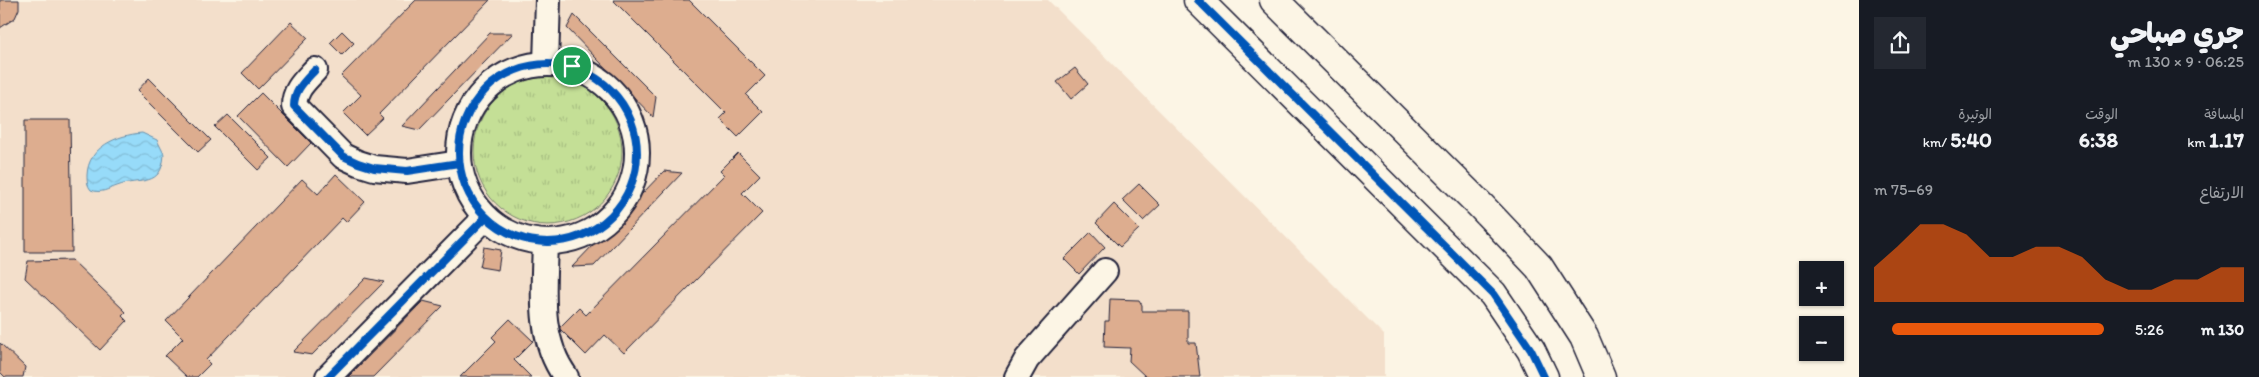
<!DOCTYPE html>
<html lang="ar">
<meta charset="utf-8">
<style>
body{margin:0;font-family:Itim,"Playpen Sans Arabic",sans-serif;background:#242831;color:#f1f3f6;direction:rtl;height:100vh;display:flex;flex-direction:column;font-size:19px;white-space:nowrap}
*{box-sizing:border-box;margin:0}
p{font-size:16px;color:#9ea1a6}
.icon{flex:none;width:28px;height:28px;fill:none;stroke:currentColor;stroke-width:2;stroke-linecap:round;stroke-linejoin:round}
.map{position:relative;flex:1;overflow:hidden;direction:ltr}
.side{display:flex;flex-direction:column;background:#171b24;width:400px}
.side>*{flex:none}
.tools{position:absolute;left:1799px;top:261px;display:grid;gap:10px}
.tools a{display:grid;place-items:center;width:45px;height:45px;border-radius:0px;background:#171b24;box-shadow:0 1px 4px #0004;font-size:25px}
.pin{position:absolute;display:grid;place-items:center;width:42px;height:42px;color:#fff;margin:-21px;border:2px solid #fff;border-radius:50%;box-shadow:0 1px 5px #0007}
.round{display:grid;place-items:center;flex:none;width:52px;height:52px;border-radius:0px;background:#242831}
.overview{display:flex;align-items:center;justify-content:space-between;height:85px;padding:0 15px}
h1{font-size:28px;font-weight:800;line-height:38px}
.stats{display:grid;grid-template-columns:repeat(3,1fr);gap:8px;height:85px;padding:5px 15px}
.stats div{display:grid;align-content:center}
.stats b{font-size:21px;font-weight:800}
.stats small{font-size:14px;font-weight:400}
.stats p{font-size:14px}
.chart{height:140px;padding:10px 15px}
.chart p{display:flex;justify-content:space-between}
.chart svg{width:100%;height:90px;margin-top:5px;fill:#ea580c;opacity:.7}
ul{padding:0 15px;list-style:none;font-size:16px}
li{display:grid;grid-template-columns:80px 60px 1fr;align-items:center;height:38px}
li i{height:12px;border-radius:6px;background:#ea580c}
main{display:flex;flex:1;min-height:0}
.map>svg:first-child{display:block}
</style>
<main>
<section class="side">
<div class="overview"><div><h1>جري صباحي</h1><p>06:25 · 9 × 130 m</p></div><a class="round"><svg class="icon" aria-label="share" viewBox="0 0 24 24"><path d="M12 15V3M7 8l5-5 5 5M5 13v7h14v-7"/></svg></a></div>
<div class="stats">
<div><p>المسافة</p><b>1.17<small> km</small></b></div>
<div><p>الوقت</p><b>6:38</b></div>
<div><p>الوتيرة</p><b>5:40<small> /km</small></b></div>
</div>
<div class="chart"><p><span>الارتفاع</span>69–75 m</p>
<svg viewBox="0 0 160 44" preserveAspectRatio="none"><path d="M0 44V27L10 17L20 6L30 6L40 11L50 22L60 22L70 17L80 17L90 22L100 33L110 38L120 38L130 33L140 33L150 27L160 27V44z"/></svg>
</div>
<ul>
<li><b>130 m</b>5:26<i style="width:92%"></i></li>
</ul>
</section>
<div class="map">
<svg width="1859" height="377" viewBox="0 0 1859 377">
<defs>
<pattern id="grass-tufts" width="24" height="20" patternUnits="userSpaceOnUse" patternTransform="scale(1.25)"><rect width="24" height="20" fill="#c4df96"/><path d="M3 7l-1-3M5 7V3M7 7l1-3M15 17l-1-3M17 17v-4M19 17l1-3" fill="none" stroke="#a8bf82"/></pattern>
<pattern id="water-waves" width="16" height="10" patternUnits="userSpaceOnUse" patternTransform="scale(1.25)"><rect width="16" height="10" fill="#97dbf9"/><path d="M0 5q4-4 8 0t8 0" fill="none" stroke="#82bcd6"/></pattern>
</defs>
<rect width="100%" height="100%" fill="#fcf5e5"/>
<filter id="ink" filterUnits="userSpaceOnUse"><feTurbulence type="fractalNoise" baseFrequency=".02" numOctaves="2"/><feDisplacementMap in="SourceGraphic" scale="10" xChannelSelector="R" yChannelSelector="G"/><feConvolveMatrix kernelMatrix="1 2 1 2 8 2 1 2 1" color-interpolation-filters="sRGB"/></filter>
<g filter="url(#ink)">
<polygon fill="#f3dfcb" points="0,0 1048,0 1384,335 1384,377 0,377"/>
<circle fill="url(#grass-tufts)" stroke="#738068" cx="548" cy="151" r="74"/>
<path fill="url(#water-waves)" stroke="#6891ad" d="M142 133 157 140 164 154C162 189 140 177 117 186 108 189 101 194 91 190 87 185 87 181 87 175 88 147 117 135 142 133Z"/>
<g fill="#ddad8f" stroke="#22223b">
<polygon points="0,0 19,0 19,9 15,18 0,28"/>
<polygon points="416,0 490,0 379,114 383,118 365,135 343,113 361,95 341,76"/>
<polygon points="613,0 689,0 765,76 746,95 763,112 738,137 720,119 726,113"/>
<polygon points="574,15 656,97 653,117 567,28"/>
<polygon points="291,22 308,38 258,89 242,73"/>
<polygon points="342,31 354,43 342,55 330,43"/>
<polygon points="490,33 513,33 419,130 402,126"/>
<polygon points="1075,68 1088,84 1071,99 1057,82"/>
<polygon points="149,78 211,140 198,152 137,91"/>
<polygon points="261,93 311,143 288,167 238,116"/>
<polygon points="228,115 271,158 258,170 215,127"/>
<polygon points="25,120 70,120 72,252 25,252"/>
<polygon points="738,153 760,175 742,193 762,213 624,353 605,335 586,355 559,328 579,308 586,315 724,175 720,171"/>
<polygon points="664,171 682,173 594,266 572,267"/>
<polygon points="336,174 365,202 346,222 342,218 206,360 210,364 197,377 187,377 165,356 183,338 166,321 302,179 318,194"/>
<polygon points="1139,184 1160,205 1143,221 1122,200"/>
<polygon points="1114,204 1139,229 1120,247 1096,223"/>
<polygon points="1091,232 1105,247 1079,274 1064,259"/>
<polygon points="484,247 501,250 498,270 480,267"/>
<polygon points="72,260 126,312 122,316 127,321 100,350 25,278 28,261"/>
<polygon points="366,278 384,282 312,355 293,352"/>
<polygon points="1110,299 1139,300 1142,305 1142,311 1188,311 1188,343 1196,343 1200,377 1146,377 1129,361 1130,348 1104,347 1105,321 1109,321"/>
<polygon points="423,301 443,306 373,377 348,377"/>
<polygon points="510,319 533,341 514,360 531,377 460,377 496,341 492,337"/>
<polygon points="0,343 25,367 23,377 5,377 0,372"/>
</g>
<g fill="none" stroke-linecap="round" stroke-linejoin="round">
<defs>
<g id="street">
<polyline points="546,63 548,0"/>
<circle cx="548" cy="153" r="89"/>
<path d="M315 70C305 81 294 90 294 106L343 156 358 163 374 168 407 171 459 163"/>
<path d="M545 242C544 288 537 338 566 377"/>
<polyline points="328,377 486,217"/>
<polyline points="1017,377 1027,359 1105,271"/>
</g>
<g id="secondary">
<polyline points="1198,0 1493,294 1531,350 1544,377"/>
<polyline points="1274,0 1481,206 1539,267 1584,337 1601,377"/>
</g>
</defs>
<use href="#street" stroke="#22223b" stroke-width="28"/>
<use href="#secondary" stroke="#22223b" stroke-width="31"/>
<use href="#street" stroke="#fcf5e5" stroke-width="24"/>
<use href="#secondary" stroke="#fcf5e5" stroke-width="28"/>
<defs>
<g id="cycleway">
<polyline points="1198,0 1493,294 1531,350 1544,377"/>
<circle cx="548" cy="153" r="89"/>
<path d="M315 70C305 81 294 90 294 106L343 156 358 163 374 168 407 171 459 163"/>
<polyline points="328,377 486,217"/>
</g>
</defs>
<use href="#cycleway" stroke="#fcf5e5" stroke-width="11"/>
<use href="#cycleway" stroke="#0057b8" stroke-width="8"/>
</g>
</g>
</svg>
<div class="tools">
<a>+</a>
<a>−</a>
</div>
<div class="pin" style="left:572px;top:66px;background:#1e9e55"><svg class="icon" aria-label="arrive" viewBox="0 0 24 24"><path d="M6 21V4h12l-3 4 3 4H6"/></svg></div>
</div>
</main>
